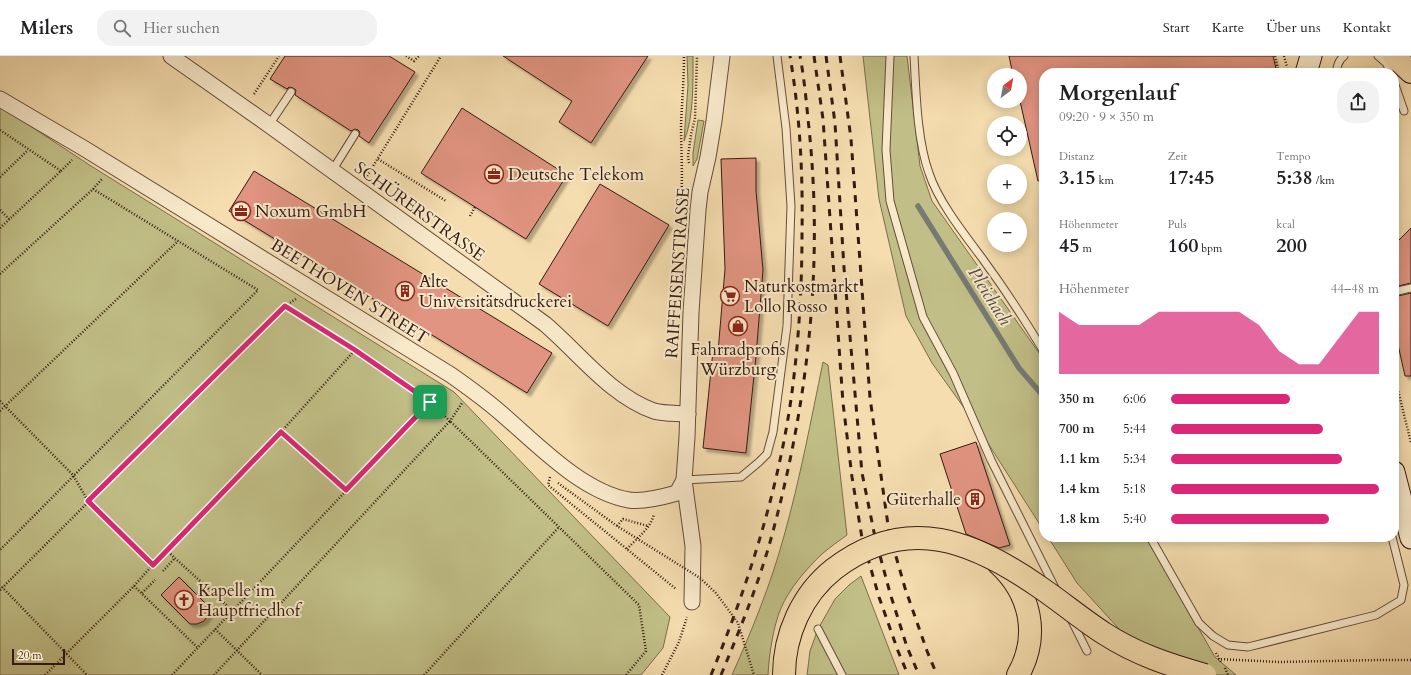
<!DOCTYPE html>
<html lang="de">
<meta charset="utf-8">
<style>
body{margin:0;font-family:Cardo,serif;background:#f2f2f2;color:#202124;height:100vh;display:flex;flex-direction:column;font-size:15px;white-space:nowrap}
*{box-sizing:border-box;margin:0}
p{font-size:13px;color:#757577}
.icon{flex:none;width:22px;height:22px;fill:none;stroke:currentColor;stroke-width:2;stroke-linecap:round;stroke-linejoin:round}
.map{position:relative;flex:1;overflow:hidden}
.sheet{position:absolute;left:1039px;top:12px;width:360px;height:474px;display:flex;flex-direction:column;background:#fff;border-radius:16px;box-shadow:0 2px 10px #0003}
.sheet>*{flex:none}
.needle{width:26px;rotate:32deg}
.controls{position:absolute;left:987px;top:12px;display:grid;gap:8px}
.controls a{display:grid;place-items:center;width:40px;height:40px;border-radius:50%;background:#fff;box-shadow:0 2px 10px #0003;font-size:20px}
.scale{position:absolute;left:12px;bottom:10px;width:53px;box-sizing:border-box;padding-left:4px;border:2px solid #351b11;border-top:0;font-size:11px;line-height:14px;white-space:nowrap;color:#351b11;-webkit-text-stroke:3px #f8e9cb;paint-order:stroke}
.pin{position:absolute;display:grid;place-items:center;width:34px;height:34px;color:#fff;margin:-17px;border-radius:8px;box-shadow:0 2px 6px #0006}
.round{display:grid;place-items:center;flex:none;width:42px;height:42px;border-radius:16px;background:#f2f2f2}
.headline{display:flex;align-items:center;justify-content:space-between;height:68px;padding:0 20px}
h1{font-size:22px;font-weight:800;line-height:30px}
.stats{display:grid;grid-template-columns:repeat(3,1fr);gap:6px;height:68px;padding:4px 20px}
.stats div{display:grid;align-content:center}
.stats b{font-size:20px;font-weight:800}
.stats small{font-size:11px;font-weight:400}
.stats p{font-size:11px}
.chart{height:112px;padding:8px 20px}
.chart p{display:flex;justify-content:space-between}
.chart svg{width:100%;height:72px;margin-top:4px;fill:#db2777;opacity:.7}
ul{padding:0 20px;list-style:none;font-size:13px}
li{display:grid;grid-template-columns:64px 48px 1fr;align-items:center;height:30px}
li i{height:10px;border-radius:5px;background:#db2777}
header{display:flex;align-items:center;gap:24px;box-sizing:border-box;height:56px;padding:0 20px;background:#fff;border-bottom:1px solid #e0e0e0}
header strong{font-size:19px}
nav{display:flex;gap:22px;margin-inline-start:auto;font-size:14px}
.search{width:280px;height:36px;background:#f2f2f2;display:flex;align-items:center;gap:10px;box-sizing:border-box;padding:0 14px;border-radius:16px;color:#757577;font-size:15px}
.map>svg:first-child{display:block}
</style>
<header>
<strong>Milers</strong>
<div class="search"><svg class="icon" aria-label="search" viewBox="0 0 24 24"><circle cx="10" cy="10" r="6"/><path d="M15 15l6 6"/></svg>Hier suchen</div>
<nav><a>Start</a><a>Karte</a><a>Über uns</a><a>Kontakt</a></nav>
</header>
<div class="map">
<svg width="1411" height="619" viewBox="0 0 1411 619">
<defs>
<filter id="shadow"><feDropShadow dx="3.5" dy="3.5" stdDeviation="1" flood-color="#0004"/></filter>
</defs>
<rect width="100%" height="100%" fill="#f5ddaf"/>
<filter id="stains"><feTurbulence type="fractalNoise" baseFrequency=".005" numOctaves="4"/><feColorMatrix values="0 0 0 0 .2 0 0 0 0 .09 0 0 0 0 .02 0 0 0 .5 -.17"/></filter>
<radialGradient id="worn" r=".72"><stop offset=".6" stop-color="#630" stop-opacity="0"/><stop offset="1" stop-color="#630" stop-opacity=".3"/></radialGradient>
<g fill="#c1bf87" stroke="#7b6d4c">
<path d="M687 0H693C693 25 694 62 684 85L688 29Z"/>
<polygon points="863,0 907,0 920,110 932,145 1044,304 1044,475 977,370 932,307 906,260 879,143"/>
<polygon points="0,50 91,110 454,336 670,561 663,592 641,619 0,619"/>
<polygon points="698,64 704,65 697,103 693,110 693,97"/>
<path d="M823 306 828 309 847 479C839 485 830 491 822 498 807 512 789 533 781 552 773 571 769 599 768 619H732C752 574 771 528 784 480 800 423 811 364 823 306Z"/>
<polygon points="1048,481 1146,481 1215,601 1236,619 1194,619 1120,574 1077,527"/>
<polygon points="861,520 899,619 807,619 810,595 818,573 835,543 849,529"/>
</g>
<g fill="none" stroke-linecap="round" stroke-linejoin="round">
<g stroke="#767a74" stroke-width="5.5">
<polyline points="918,150 1019,312 1044,341"/>
<polyline points="1138,481 1138,482"/>
</g>
</g>
<g fill="#e19481" stroke="#351b11" filter="url(#shadow)">
<polygon points="285,0 389,0 415,16 369,87 359,80 360,76 358,74 355,73 351,75 295,39 296,34 293,32 289,31 287,33 270,23"/>
<polygon points="503,0 648,0 591,87 559,66 572,45"/>
<polygon points="1009,0 1273,0 1277,17 1044,17 1044,124 1038,125 1020,45 1020,19 1013,19"/>
<polygon points="462,52 567,119 526,183 421,117"/>
<polygon points="756,102 756,135 763,214 756,300 746,397 703,392 713,295 718,296 725,213 721,103"/>
<polygon points="254,115 552,297 527,337 229,155"/>
<polygon points="600,128 669,169 608,270 539,228"/>
<polygon points="1411,172 1411,227 1394,231 1394,189"/>
<polygon points="1411,237 1411,320 1405,320 1394,271 1394,241"/>
<polygon points="976,386 1010,489 999,492 966,478 940,398"/>
<polygon points="179,521 208,550 209,558 204,565 197,568 190,568 161,539"/>
</g>
<g fill="none" stroke-linecap="round" stroke-linejoin="round">
<defs>
<g id="lane">
<polyline points="890,0 886,94 890,145 923,261 953,317 991,404 1056,534"/>
<path d="M914 0C916 36 917 84 929 117 938 145 964 178 982 202 1004 232 1025 264 1044 296"/>
<polyline points="1378,0 1387,8 1390,17"/>
<path d="M1337 17C1336 11 1339 4 1344 0"/>
<polyline points="1394,26 1404,55"/>
<polyline points="269,69 291,36"/>
<polyline points="332,115 355,78"/>
<polyline points="1394,236 1411,232"/>
<polyline points="684,424 741,421 759,406 767,398 773,376 787,270 791,150 786,72 777,0"/>
<polyline points="1150,481 1199,567 1213,580 1228,589 1248,591 1376,559 1401,544 1404,529 1392,481"/>
<polyline points="1071,563 1087,595"/>
<polyline points="818,573 842,619"/>
</g>
<g id="street">
<path d="M171 0 269 69 545 268C579 297 611 340 654 355 664 358 677 357 688 358"/>
<path d="M0 43 85 93 451 319C468 331 486 344 502 358 537 388 582 436 629 444 643 446 663 441 677 437L684 424 687 381 691 256 698 154 700 136 708 101 714 65 722 0"/>
<polyline points="684,424 693,490 692,546"/>
</g>
<g id="secondary">
<polyline points="1306,17 1311,0"/>
<polyline points="1394,416 1411,482"/>
</g>
<polyline id="primary" points="1394,0 1411,16"/>
<path id="highway" d="M998 507C1031 537 1040 580 1018 619"/>
</defs>
<use href="#lane" stroke="#654c38" stroke-width="9"/>
<use href="#street" stroke="#654c38" stroke-width="17"/>
<use href="#secondary" stroke="#351b11" stroke-width="23"/>
<use href="#primary" stroke="#351b11" stroke-width="24"/>
<use href="#highway" stroke="#351b11" stroke-width="24"/>
<g stroke="#351b11" stroke-width="2.5" stroke-dasharray="1 2" stroke-linecap="butt">
<polyline points="406,0 414,5 419,0"/>
<polyline points="1275,0 1279,17"/>
<polyline points="1284,0 1287,11"/>
<polyline points="254,38 279,0"/>
<polyline points="0,74 61,115 0,172"/>
<polyline points="378,103 446,145"/>
<polyline points="689,107 688,100 691,79 695,62 697,0"/>
<polyline points="61,115 72,104"/>
<polyline points="367,120 441,0"/>
<polyline points="0,121 28,94"/>
<polyline points="93,133 102,123"/>
<path d="M681 143C683 118 681 94 681 69 682 46 684 23 684 0"/>
<polyline points="0,154 9,163"/>
<polyline points="470,160 475,151"/>
<polyline points="0,218 93,133 258,234 0,494"/>
<polyline points="285,250 296,243"/>
<polyline points="1394,318 1411,387"/>
<polyline points="0,345 73,419 88,445 153,509"/>
<polyline points="0,355 178,185"/>
<polyline points="281,376 346,434"/>
<polyline points="550,421 548,429 676,533"/>
<polyline points="617,470 623,463 648,470"/>
<path d="M627 493C636 483 651 472 654 458"/>
<polyline points="166,494 233,555"/>
<polyline points="163,515 175,502"/>
<polyline points="134,530 197,591"/>
<polyline points="2,531 87,619"/>
<polyline points="0,534 285,250 355,294 430,346 450,365 462,347"/>
<polyline points="142,537 155,524"/>
<polyline points="215,573 262,619"/>
<polyline points="1216,597 1221,606"/>
<polyline points="1225,612 1228,619"/>
<polyline points="45,619 134,530 166,494 281,376 355,294"/>
<polyline points="172,619 430,346"/>
<polyline points="214,619 450,365 639,549 646,595 626,619"/>
<polyline points="424,619 559,471"/>
<polyline points="662,619 679,586 687,561"/>
</g>
<use href="#lane" stroke="#f8e9cb" stroke-width="7"/>
<use href="#street" stroke="#f8e9cb" stroke-width="15"/>
<use href="#secondary" stroke="#f8e9cb" stroke-width="21"/>
<use href="#primary" stroke="#f5ddaf" stroke-width="22"/>
<use href="#highway" stroke="#f5ddaf" stroke-width="22"/>
<g stroke="#351b11" stroke-width="3" stroke-dasharray="7 7" stroke-linecap="butt">
<polyline points="814,0 823,63 843,347 852,421 862,482 879,541 898,595 908,619"/>
<polyline points="826,0 835,67 844,212 862,417 875,481 890,537 907,591 919,619"/>
<polyline points="840,0 851,83 870,342 889,476 905,532 927,595 937,619"/>
<path d="M711 619C748 529 779 433 792 336 799 283 802 230 802 177 803 118 800 59 790 0"/>
<path d="M721 619C740 573 759 527 772 479 809 342 824 204 808 63 806 42 804 21 800 0"/>
</g>
<defs>
<path id="highway-bridge" d="M784 619C784 579 802 538 834 513 907 457 974 485 1041 532 1063 547 1083 564 1105 578 1136 598 1169 609 1205 619"/>
</defs>
<use href="#highway-bridge" stroke="#351b11" stroke-width="24" stroke-linecap="butt"/>
<g stroke="#351b11" stroke-width="2.5" stroke-dasharray="1 2" stroke-linecap="butt">
<polyline points="558,427 617,470 700,522 716,537 738,567 754,619"/>
<polyline points="1218,603 1279,606 1381,604 1411,604"/>
</g>
<use href="#highway-bridge" stroke="#f5ddaf" stroke-width="22"/>
</g>
<g fill="none" stroke-linecap="round" stroke-linejoin="round">
<defs>
<polygon id="route" points="285,250 355,294 430,346 346,434 281,376 153,509 88,445"/>
</defs>
<use href="#route" stroke="#fff" stroke-width="8"/>
<use href="#route" stroke="#db2777" stroke-width="5"/>
</g>
<defs>
<symbol id="office-ring" viewBox="-11 -11 22 22"><circle r="9.5" fill="#f8e9cb" stroke="#8f2418" stroke-width="1.5"/><path d="M-6-3h4V-5.5h4V-3h4V5H-6ZM-1-4.5V-3h2v-1.5ZM-6 0V1H6V0Z" fill="#8f2418"/></symbol>
<symbol id="building-ring" viewBox="-11 -11 22 22"><circle r="9.5" fill="#f8e9cb" stroke="#8f2418" stroke-width="1.5"/><path d="M-4-6H4V6H1V3H-1V6H-4ZM-2.5-4.3h1.7v1.8h-1.7ZM.8-4.3h1.7v1.8H.8ZM-2.5-1h1.7V.8h-1.7ZM.8-1h1.7V.8H.8Z" fill="#8f2418"/></symbol>
<symbol id="supermarket-ring" viewBox="-11 -11 22 22"><circle r="9.5" fill="#f8e9cb" stroke="#8f2418" stroke-width="1.5"/><path d="M-6-5.5h2.5l.6 2H6L4.5 2H-2.5L-4.4-4H-6ZM-1.5 3.2a1.3 1.3 0 1 0 .1 0ZM3 3.2a1.3 1.3 0 1 0 .1 0Z" fill="#8f2418"/></symbol>
<symbol id="shop-ring" viewBox="-11 -11 22 22"><circle r="9.5" fill="#f8e9cb" stroke="#8f2418" stroke-width="1.5"/><path d="M-5-2.5h2.3a2.7 3.5 0 0 1 5.4 0H5L5.5 6h-11ZM-1.5-2.5h3a1.5 2.3 0 0 0-3 0Z" fill="#8f2418"/></symbol>
<symbol id="church-ring" viewBox="-11 -11 22 22"><circle r="9.5" fill="#f8e9cb" stroke="#8f2418" stroke-width="1.5"/><path d="M-1.2-6h2.4v3.5h3.3v2.4h-3.3V6h-2.4V-.1h-3.3v-2.4h3.3Z" fill="#8f2418"/></symbol>
</defs>
<g fill-rule="evenodd">
<use href="#office-ring" x="483" y="107" width="22" height="22"/>
<use href="#office-ring" x="230" y="144" width="22" height="22"/>
<use href="#building-ring" x="394" y="224" width="22" height="22"/>
<use href="#supermarket-ring" x="719" y="229" width="22" height="22"/>
<use href="#shop-ring" x="727" y="259" width="22" height="22"/>
<use href="#building-ring" x="964" y="432" width="22" height="22"/>
<use href="#church-ring" x="173" y="533" width="22" height="22"/>
</g>
<g text-anchor="middle" stroke-width="4" stroke-linejoin="round" paint-order="stroke">
<g font-size="17" fill="#351b11" stroke="#f8e9cb" text-anchor="start">
<text x="508" y="124">Deutsche Telekom</text>
<text x="255" y="161">Noxum GmbH</text>
<text x="419" y="231">Alte<tspan x="419" dy="20">Universitätsdruckerei</tspan></text>
<text x="744" y="236">Naturkostmarkt<tspan x="744" dy="20">Lollo Rosso</tspan></text>
<text x="738" y="299" text-anchor="middle">Fahrradprofis<tspan x="738" dy="20">Würzburg</tspan></text>
<text x="961" y="449" text-anchor="end">Güterhalle</text>
<text x="198" y="540">Kapelle im<tspan x="198" dy="20">Hauptfriedhof</tspan></text>
</g>
<g font-size="17" fill="#351b11" stroke="#f8e9cb">
<text transform="translate(420 155) rotate(36)" y="6">SCHÜRERSTRASSE</text>
<text transform="translate(677 217) rotate(-86)" y="6">RAIFFEISENSTRASSE</text>
<text transform="translate(350 235) rotate(32)" y="6">BEETHOVEN STREET</text>
</g>
<g font-size="18" font-style="italic" fill="#554a43" stroke="#f8e9cb">
<text transform="translate(990 240) rotate(58)" y="6">Pleichach</text>
</g>
</g>
<rect width="100%" height="100%" filter="url(#stains)"/>
<rect width="100%" height="100%" fill="url(#worn)"/>
</svg>
<div class="controls">
<a><svg class="needle" viewBox="-14 -14 28 28"><path d="M0-13l5 13h-10z" fill="#e53935"/><path d="M0 13l5-13h-10z" fill="#757577"/></svg></a>
<a><svg class="icon" aria-label="locate" viewBox="0 0 24 24"><circle cx="12" cy="12" r="6"/><path d="M12 2v4M12 18v4M2 12h4M18 12h4"/></svg></a>
<a>+</a>
<a>−</a>
</div>
<div class="scale">20 m</div>
<div class="pin" style="left:430px;top:346px;background:#1e9e55"><svg class="icon" aria-label="arrive" viewBox="0 0 24 24"><path d="M6 21V4h12l-3 4 3 4H6"/></svg></div>
<section class="sheet">
<div class="headline"><div><h1>Morgenlauf</h1><p>09:20 · 9 × 350 m</p></div><a class="round"><svg class="icon" aria-label="share" viewBox="0 0 24 24"><path d="M12 15V3M7 8l5-5 5 5M5 13v7h14v-7"/></svg></a></div>
<div class="stats">
<div><p>Distanz</p><b>3.15<small> km</small></b></div>
<div><p>Zeit</p><b>17:45</b></div>
<div><p>Tempo</p><b>5:38<small> /km</small></b></div>
</div>
<div class="stats">
<div><p>Höhenmeter</p><b>45<small> m</small></b></div>
<div><p>Puls</p><b>160<small> bpm</small></b></div>
<div><p>kcal</p><b>200</b></div>
</div>
<div class="chart"><p><span>Höhenmeter</span>44–48 m</p>
<svg viewBox="0 0 160 44" preserveAspectRatio="none"><path d="M0 44V6L10 14L20 14L30 14L40 14L50 6L60 6L70 6L80 6L90 6L100 14L110 30L120 38L130 38L140 22L150 6L160 6V44z"/></svg>
</div>
<ul>
<li><b>350 m</b>6:06<i style="width:57%"></i></li>
<li><b>700 m</b>5:44<i style="width:73%"></i></li>
<li><b>1.1 km</b>5:34<i style="width:82%"></i></li>
<li><b>1.4 km</b>5:18<i style="width:100%"></i></li>
<li><b>1.8 km</b>5:40<i style="width:76%"></i></li>
</ul>
</section>
</div>
